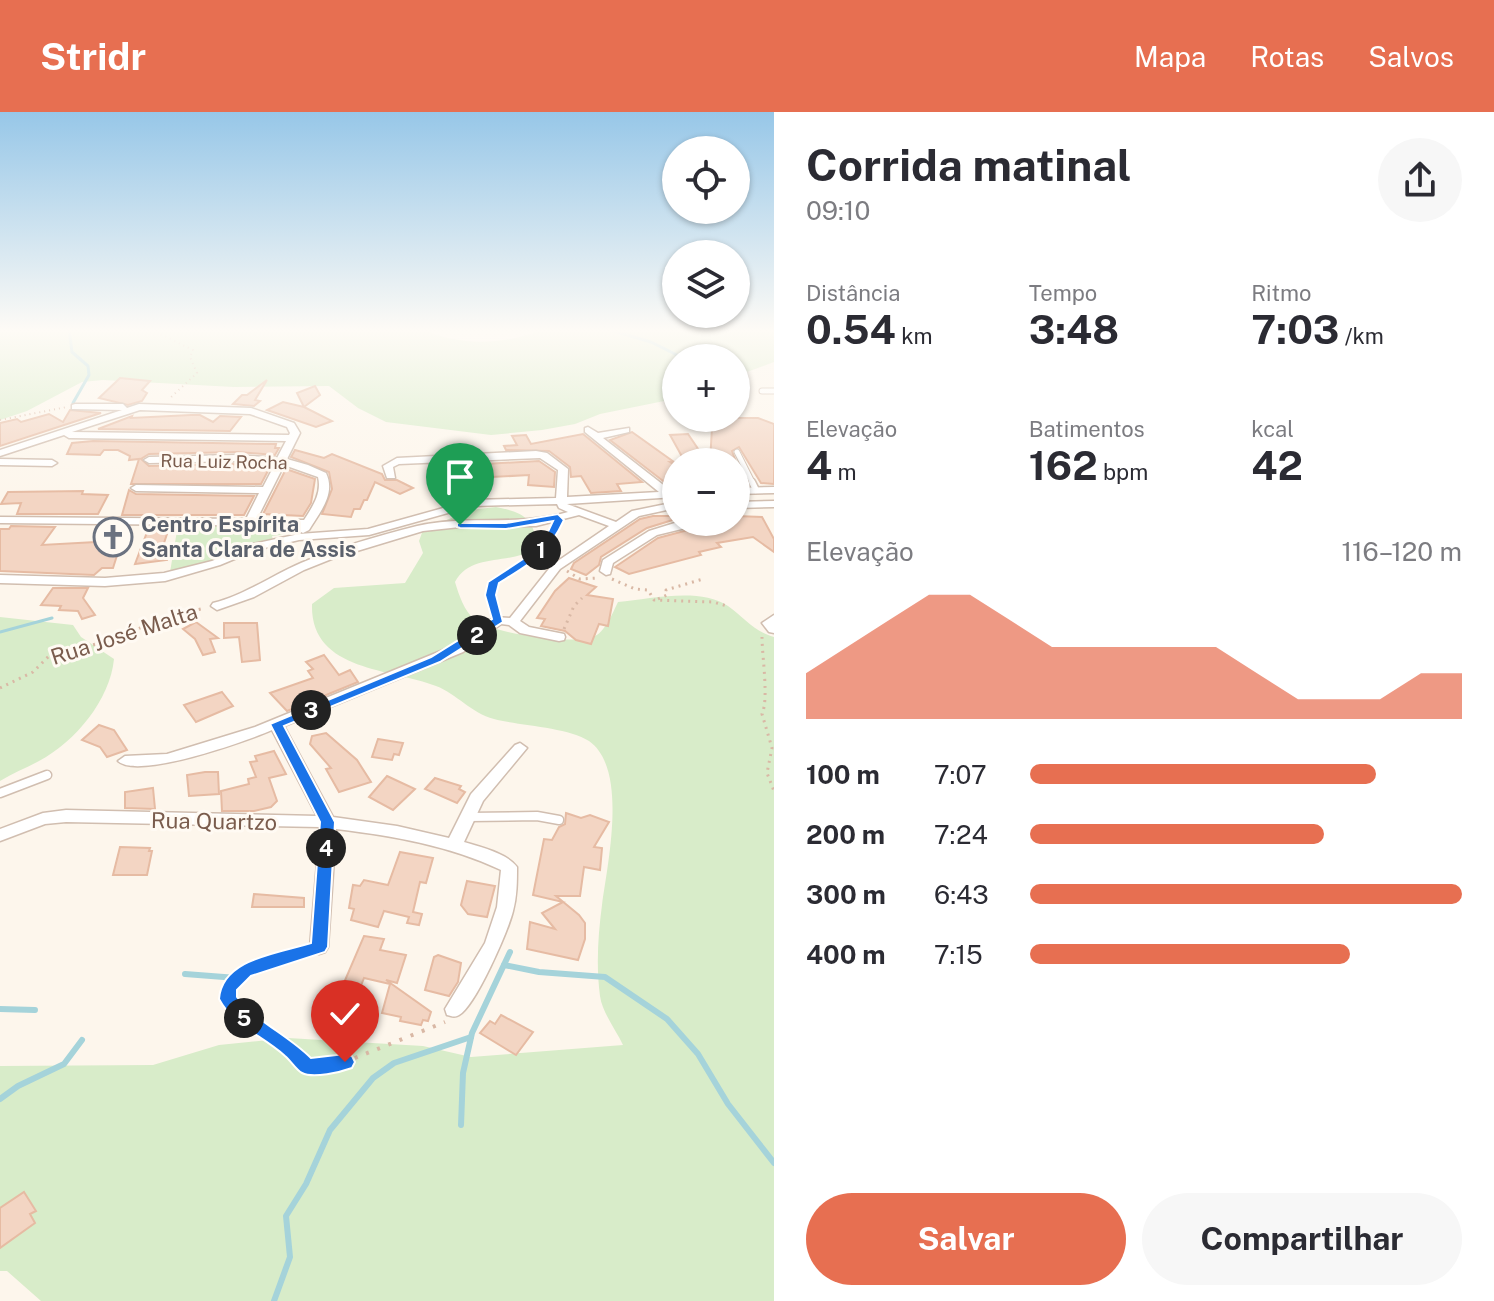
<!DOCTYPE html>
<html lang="pt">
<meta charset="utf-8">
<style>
body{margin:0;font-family:"Public Sans",sans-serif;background:#f7f7f7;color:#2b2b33;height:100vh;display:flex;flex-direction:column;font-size:30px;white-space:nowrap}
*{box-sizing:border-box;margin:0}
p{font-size:26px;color:#7c7c81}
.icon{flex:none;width:44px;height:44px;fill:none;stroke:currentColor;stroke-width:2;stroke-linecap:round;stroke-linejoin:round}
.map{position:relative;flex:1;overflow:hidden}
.panel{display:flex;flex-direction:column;background:#fff;width:720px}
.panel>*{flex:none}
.buttons{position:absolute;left:662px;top:24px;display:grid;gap:16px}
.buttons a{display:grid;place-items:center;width:88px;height:88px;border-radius:50%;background:#fff;box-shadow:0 2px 6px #0004;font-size:40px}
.pin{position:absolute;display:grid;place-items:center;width:68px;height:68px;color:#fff;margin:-82px -34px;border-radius:50% 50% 50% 0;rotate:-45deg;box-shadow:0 0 8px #0007}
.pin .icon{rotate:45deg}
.km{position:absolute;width:40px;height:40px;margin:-20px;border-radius:50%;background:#222;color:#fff;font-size:22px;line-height:40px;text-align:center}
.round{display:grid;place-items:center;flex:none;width:84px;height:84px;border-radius:42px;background:#f7f7f7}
.summary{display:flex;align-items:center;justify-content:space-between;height:136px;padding:0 32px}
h1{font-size:44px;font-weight:700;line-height:60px}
.metrics{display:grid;grid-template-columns:repeat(3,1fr);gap:12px;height:136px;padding:8px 32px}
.metrics div{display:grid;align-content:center}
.metrics b{font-size:40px;font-weight:700}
.metrics small{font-size:22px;font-weight:400}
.metrics p{font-size:22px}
.chart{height:224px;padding:16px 32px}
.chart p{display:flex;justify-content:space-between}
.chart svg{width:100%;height:144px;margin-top:8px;fill:#e76f51;opacity:.7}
.action{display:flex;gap:16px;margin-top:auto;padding:16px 32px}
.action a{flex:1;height:92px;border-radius:48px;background:#e76f51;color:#fff;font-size:32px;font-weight:700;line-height:92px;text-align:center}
.action a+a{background:#f7f7f7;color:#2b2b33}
ul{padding:0 32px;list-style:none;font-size:26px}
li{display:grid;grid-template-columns:128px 96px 1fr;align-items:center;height:60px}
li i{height:20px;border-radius:10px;background:#e76f51}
header{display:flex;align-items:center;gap:48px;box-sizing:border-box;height:112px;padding:0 40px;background:#e76f51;color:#fff}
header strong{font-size:38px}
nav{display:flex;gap:44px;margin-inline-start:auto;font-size:28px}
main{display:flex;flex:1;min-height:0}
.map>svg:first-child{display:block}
</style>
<header>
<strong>Stridr</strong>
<nav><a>Mapa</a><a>Rotas</a><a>Salvos</a></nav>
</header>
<main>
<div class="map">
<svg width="774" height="1189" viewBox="0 0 774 1189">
<rect width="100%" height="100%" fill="#fdf6ec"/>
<g fill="#d8ecc9">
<path d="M0 218H425C459 234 505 233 541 218H774V250L736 264V246H676L674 287 600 302 575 312 542 318 491 323 386 310 358 296 329 274 234 275 103 268 82 270 27 299 0 308Z"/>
<path d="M496 395C522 400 536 406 536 436 510 454 471 440 455 470 459 483 464 499 475 508 490 521 574 533 593 525 605 521 613 500 618 490 651 487 700 475 728 494 745 506 753 519 774 525V1189H41L7 1159H0V954L153 953 219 933 288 926 423 934 471 945 623 933C616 918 602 900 600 884 596 854 598 823 602 793 607 754 629 657 589 629 567 615 520 614 494 607 471 601 457 582 436 574 391 556 310 560 312 492L334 476 405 471 423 441 419 429 423 418 470 398Z"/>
<polygon points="178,413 271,413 294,421 272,424 273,428 219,447 170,460"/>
<path d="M0 505 73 513 81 525 114 547C110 588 75 630 39 649 26 656 13 661 0 669Z"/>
</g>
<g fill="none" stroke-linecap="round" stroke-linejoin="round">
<g stroke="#a5d3da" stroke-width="3">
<polyline points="69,218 72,240 88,254 89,263 73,291"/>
<polyline points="610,218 651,230 683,246"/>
<polyline points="0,520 52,506"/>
</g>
<g stroke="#a5d3da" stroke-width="6">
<polyline points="504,853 539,860 605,865 667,907 698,942 728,992 774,1051"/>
<polyline points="185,862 237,866"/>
<polyline points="0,897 35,898"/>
<polyline points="0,987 18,974 64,952 82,928"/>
<polyline points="461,1013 463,961 472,921 510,840"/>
<polyline points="274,1189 290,1145 286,1104 306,1072 330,1018 373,966 394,951 471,925"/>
</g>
</g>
<g fill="#f3d5c3" stroke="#e6bba3" stroke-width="2">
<polygon points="120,266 150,269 142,278 147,281 142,289 128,293 99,286"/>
<polygon points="267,268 255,288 260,289 254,294 233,292 242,283 247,283"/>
<polygon points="315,274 320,283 304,295 332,309 316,315 267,298 283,290 304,295 297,281"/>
<polygon points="70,298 101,301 0,334 0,311 17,307 21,310 49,302 63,310"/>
<polygon points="191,303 200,303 213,310 220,304 241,305 230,319 98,317 132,304 131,306"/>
<polygon points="706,306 758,306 774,312 774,372 761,371 739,335 732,339 736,350 710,350 712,316 718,316"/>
<polygon points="632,320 674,350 670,350 676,354 676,371 667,372 610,328"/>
<polygon points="583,322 642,370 617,372 621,379 591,381 581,364 571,365 570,355 549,339 506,338 504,334 517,333 512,324 526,323 531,332"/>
<polygon points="688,322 707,350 685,350 670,323"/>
<polygon points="93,329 276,332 275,336 279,336 275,343 238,340 149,342 141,347 149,354 238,352 270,355 261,372 131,372 139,347 129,348 130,344 118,338 104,338 100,343 67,342 72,331"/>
<polygon points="295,338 324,346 332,342 382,362 385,368 397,368 413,376 400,382 375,370 367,388 364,388 360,397 354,397 351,405 322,402 332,377 329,360 291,345"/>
<polygon points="539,349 555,360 554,375 528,373 529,363 473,366 467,353"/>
<polygon points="286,357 315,367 311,391 303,404 263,402"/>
<polygon points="129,378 136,382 254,384 244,403 122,403"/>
<polygon points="83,379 82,382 108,383 98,402 17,402 21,391 1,392 8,380"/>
<polygon points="653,404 676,404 676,407 647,416 601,445 599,453 586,463 571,457 574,451 640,407"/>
<polygon points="736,404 762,405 774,427 774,440 753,425 717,431 721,435 699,440 701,443 629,462 615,455 658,426 692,417 694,410 736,410"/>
<polygon points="11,414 55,415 42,433 96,430 104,415 126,415 113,456 102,456 94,463 0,459 0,417 9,417"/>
<polygon points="149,415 169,416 162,437 166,437 167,448 135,452"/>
<polygon points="569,466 596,475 587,483 613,487 608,514 599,512 591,532 576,528 565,519 541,514 545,507 537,506 555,479"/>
<polygon points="53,476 88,476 83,486 95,503 82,507 78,499 59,498 61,494 41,493"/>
<polygon points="196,510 218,526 210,527 215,540 203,543 195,527 183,517"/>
<polygon points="224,511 257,511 260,548 242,550 239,525 224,526"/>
<polygon points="324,543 339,563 350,558 358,570 287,599 270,581 313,566 308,559 313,557 306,550"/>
<polygon points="222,580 233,594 196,610 184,593"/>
<polygon points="99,613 114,618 127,638 107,645 100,635 82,628"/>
<polygon points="326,621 357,648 371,670 339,680 326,657 331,656 310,632 312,624"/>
<polygon points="378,627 403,631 399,643 394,642 392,648 372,645"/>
<polygon points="274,639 286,662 269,666 277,689 271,695 254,699 222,699 221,679 249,672 248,667 256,665 250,650 257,649 255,644"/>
<polygon points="205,660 218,660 219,682 189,684 187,663"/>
<polygon points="387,664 415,677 393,698 369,685"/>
<polygon points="435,666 461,674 459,677 465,680 457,691 425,677"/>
<polygon points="153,676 155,697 125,696 125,680"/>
<polygon points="566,701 581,706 590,703 609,710 594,735 602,736 600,758 584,755 580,784 556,784 579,803 585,811 585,827 578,848 527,837 530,810 555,817 542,801 563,790 533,783 544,727 552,728 559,715 565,712"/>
<polygon points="120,735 150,736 149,739 152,739 147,763 113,763"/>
<polygon points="400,740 433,746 426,771 420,770 413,800 422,802 419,813 407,811 409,805 384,799 378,815 351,808 354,797 349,796 353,773 360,774 364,768 388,773"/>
<polygon points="467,769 495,774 487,805 468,802 461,793"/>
<polygon points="254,782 304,786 304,795 252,795"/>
<polygon points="364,824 384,827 380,838 406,843 397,871 386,868 431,900 428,909 423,908 421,913 400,909 401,905 382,901 390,872 364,866 360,876 343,873"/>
<polygon points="438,843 461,851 458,870 449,884 425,878 434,845"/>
<polygon points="501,903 533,920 516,943 480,921 490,909 495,912"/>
<polygon points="24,1080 36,1099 30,1102 35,1111 0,1136 0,1096"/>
</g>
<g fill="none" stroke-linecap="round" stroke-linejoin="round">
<defs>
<g id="service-far2">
<polyline points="762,279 774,279"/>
<polyline points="737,340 753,372"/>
</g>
<polyline id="service-far1" points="752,370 756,378"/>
<g id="service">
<polyline points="0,681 47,663"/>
<polyline points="469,705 537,704 559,708"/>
</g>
<g id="minor">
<path d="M75 292H123L127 296 139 292 251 296 294 311 300 321 287 347 308 353 326 361C336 382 320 400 309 418L303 421 297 418 300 414 0 411V405L246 407 259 381 136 379 131 376 136 373 263 375 275 352 238 349 149 351 144 348 149 345 238 343 277 346 286 329 69 326 64 323 0 344V338L122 298 72 297V293ZM140 298 250 302 287 315 290 321 289 323 72 320ZM284 353 318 365C322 381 313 394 304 408L257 407Z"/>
<path d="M588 315 598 321 629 316V320L603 326 671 379H676V385L567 392 616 410 632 399 676 390V396L639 404 560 457 520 509 529 515 564 522 565 525 564 528 559 529 520 521 509 513 501 512 463 540 284 614 333 705 397 714 449 726 471 682 515 633 520 631 527 636 483 689 464 730C480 735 507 741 517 755 517 770 517 784 513 799 508 819 476 893 459 903 454 906 452 904 447 903L445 897 485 831 497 795 501 758C448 733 393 724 336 717L328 835 325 840 319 842 313 840 310 835 320 715 66 710 45 712 0 729V717L43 701 66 698 317 704 272 618C247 629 137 668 118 649L125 644 167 642 255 615 453 534 495 505 510 506 552 453 609 414 579 403 536 414 460 415 423 419 334 446 304 458 254 485 217 498 211 494 213 491C245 483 271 464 301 451 338 435 378 424 417 414 467 402 519 415 568 400L559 396 557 392 473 394 369 423 299 428 256 438 220 453 165 469 105 474 0 471V463L105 466 164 461 212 449 253 432 299 422 368 417 472 388 556 386 558 358 540 346 399 352 393 355 395 366H387L383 354 397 346 536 339 547 341 568 357 567 385 659 380 585 320V316Z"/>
<polygon points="0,347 52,348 57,351 52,354 0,353"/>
<polygon points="774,375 774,381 736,382 736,376"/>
<polygon points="774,389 774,395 736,396 736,390"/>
<polygon points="678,410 690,410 692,413 690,415 657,423 613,451 610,462 606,463 600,459 603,448 649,419"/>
<polygon points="774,503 774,521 769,520 762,511"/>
</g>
</defs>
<use href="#service-far2" stroke="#d1beb0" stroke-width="7"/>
<use href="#service-far1" stroke="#d1beb0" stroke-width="9"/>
<use href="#service" stroke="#d1beb0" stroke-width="11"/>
<use href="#minor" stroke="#d1beb0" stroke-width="3"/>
<g stroke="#d9b8a5" stroke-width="2" stroke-dasharray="1 4" stroke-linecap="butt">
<polyline points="159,218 160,222 193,238 190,245 197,261 169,287"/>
<polyline points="0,308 67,295"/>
</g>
<g stroke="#d9b8a5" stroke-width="3" stroke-dasharray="2 5" stroke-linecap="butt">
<polyline points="567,459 580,467 597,466"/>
<polyline points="612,467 635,477 648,478 654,488 713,490 727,494"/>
<polyline points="658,487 667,483 666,478 703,467"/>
<polyline points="495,497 490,483 494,470 536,443 556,417"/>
<polyline points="564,517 574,494 582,486"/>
<path d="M762 525C762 544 769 587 762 602L772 636 767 661 774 679"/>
<polyline points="0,576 33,560 50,543 117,527 159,507 205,496"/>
<polyline points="300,840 306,838"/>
</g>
<path stroke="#d9b8a5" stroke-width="4" stroke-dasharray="3 9" stroke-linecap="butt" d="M306 838 245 858 229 875C232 910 265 918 289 936 296 942 301 949 307 955L345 950 445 910"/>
<use href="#service-far2" stroke="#fff" stroke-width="5"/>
<use href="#service-far1" stroke="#fff" stroke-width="6"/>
<use href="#service" stroke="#fff" stroke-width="8"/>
<use href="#minor" fill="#fff" fill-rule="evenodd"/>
</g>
<linearGradient id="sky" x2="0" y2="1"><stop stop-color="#97c7e8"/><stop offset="0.57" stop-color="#fefbf6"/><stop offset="1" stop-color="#fefbf6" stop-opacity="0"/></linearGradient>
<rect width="774" height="384" fill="url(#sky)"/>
<path fill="#1a73e8" stroke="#fff" stroke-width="2" d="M558 402 564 408C548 443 530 452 499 471L496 483 503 510 440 550 284 614 335 710 328 835 325 840 251 864 237 878V885C257 910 288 923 311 946L345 942 352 944 355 950 352 956C341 960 313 967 302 961 296 958 291 949 285 944 262 923 234 915 219 887 222 846 280 841 311 831L320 710 270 612 431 545 492 507 485 483 488 470 532 441 544 428 553 409 506 417 460 416 457 415V411H506Z"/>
<defs>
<symbol id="church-ring" viewBox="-11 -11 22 22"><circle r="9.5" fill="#fffaf3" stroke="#6b7280" stroke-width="1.5"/><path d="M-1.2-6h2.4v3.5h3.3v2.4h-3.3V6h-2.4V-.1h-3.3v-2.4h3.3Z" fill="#6b7280"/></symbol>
</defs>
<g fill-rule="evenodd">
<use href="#church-ring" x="91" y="403" width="44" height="44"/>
</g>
<g text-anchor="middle" stroke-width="6" stroke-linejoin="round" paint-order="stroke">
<g font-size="18" fill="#7a5c4d" stroke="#fffaf3">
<text transform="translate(224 350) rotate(1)" y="6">Rua Luiz Rocha</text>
</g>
<g font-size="22" font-weight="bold" fill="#5b616d" stroke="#fffaf3" text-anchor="start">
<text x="141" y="420">Centro Espírita<tspan x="141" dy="25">Santa Clara de Assis</tspan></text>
</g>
<g font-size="22" fill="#7a5c4d" stroke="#fffaf3">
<text transform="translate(124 522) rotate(-18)" y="8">Rua José Malta</text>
<text transform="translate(214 709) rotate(1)" y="8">Rua Quartzo</text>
</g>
</g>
</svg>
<div class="buttons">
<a><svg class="icon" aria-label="locate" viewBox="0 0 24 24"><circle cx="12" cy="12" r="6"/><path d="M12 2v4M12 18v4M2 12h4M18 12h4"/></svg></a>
<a><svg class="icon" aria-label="layers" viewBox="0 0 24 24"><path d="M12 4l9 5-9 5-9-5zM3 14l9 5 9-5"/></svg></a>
<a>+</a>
<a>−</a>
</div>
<div class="pin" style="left:460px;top:413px;background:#1e9e55"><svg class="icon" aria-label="arrive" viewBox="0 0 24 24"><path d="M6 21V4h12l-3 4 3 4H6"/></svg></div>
<div class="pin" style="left:345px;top:950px;background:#d93025"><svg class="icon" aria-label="check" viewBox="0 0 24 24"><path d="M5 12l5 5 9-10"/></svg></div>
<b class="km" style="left:541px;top:438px">1</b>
<b class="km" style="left:477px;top:523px">2</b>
<b class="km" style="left:311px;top:598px">3</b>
<b class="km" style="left:326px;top:736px">4</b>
<b class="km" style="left:244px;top:906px">5</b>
</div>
<section class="panel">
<div class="summary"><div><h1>Corrida matinal</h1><p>09:10</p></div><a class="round"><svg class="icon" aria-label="share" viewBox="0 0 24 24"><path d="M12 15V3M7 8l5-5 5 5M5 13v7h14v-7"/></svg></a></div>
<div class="metrics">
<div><p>Distância</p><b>0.54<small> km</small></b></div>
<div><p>Tempo</p><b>3:48</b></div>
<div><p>Ritmo</p><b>7:03<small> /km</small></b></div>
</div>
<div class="metrics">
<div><p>Elevação</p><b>4<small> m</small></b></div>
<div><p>Batimentos</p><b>162<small> bpm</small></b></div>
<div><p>kcal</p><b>42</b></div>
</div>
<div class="chart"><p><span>Elevação</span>116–120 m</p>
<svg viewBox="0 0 160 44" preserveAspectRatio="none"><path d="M0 44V30L10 22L20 14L30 6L40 6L50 14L60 22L70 22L80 22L90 22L100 22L110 30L120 38L130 38L140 38L150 30L160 30V44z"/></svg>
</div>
<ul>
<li><b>100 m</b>7:07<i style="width:80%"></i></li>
<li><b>200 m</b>7:24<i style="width:68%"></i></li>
<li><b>300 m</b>6:43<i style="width:100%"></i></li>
<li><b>400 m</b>7:15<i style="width:74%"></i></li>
</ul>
<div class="action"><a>Salvar</a><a>Compartilhar</a></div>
</section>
</main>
